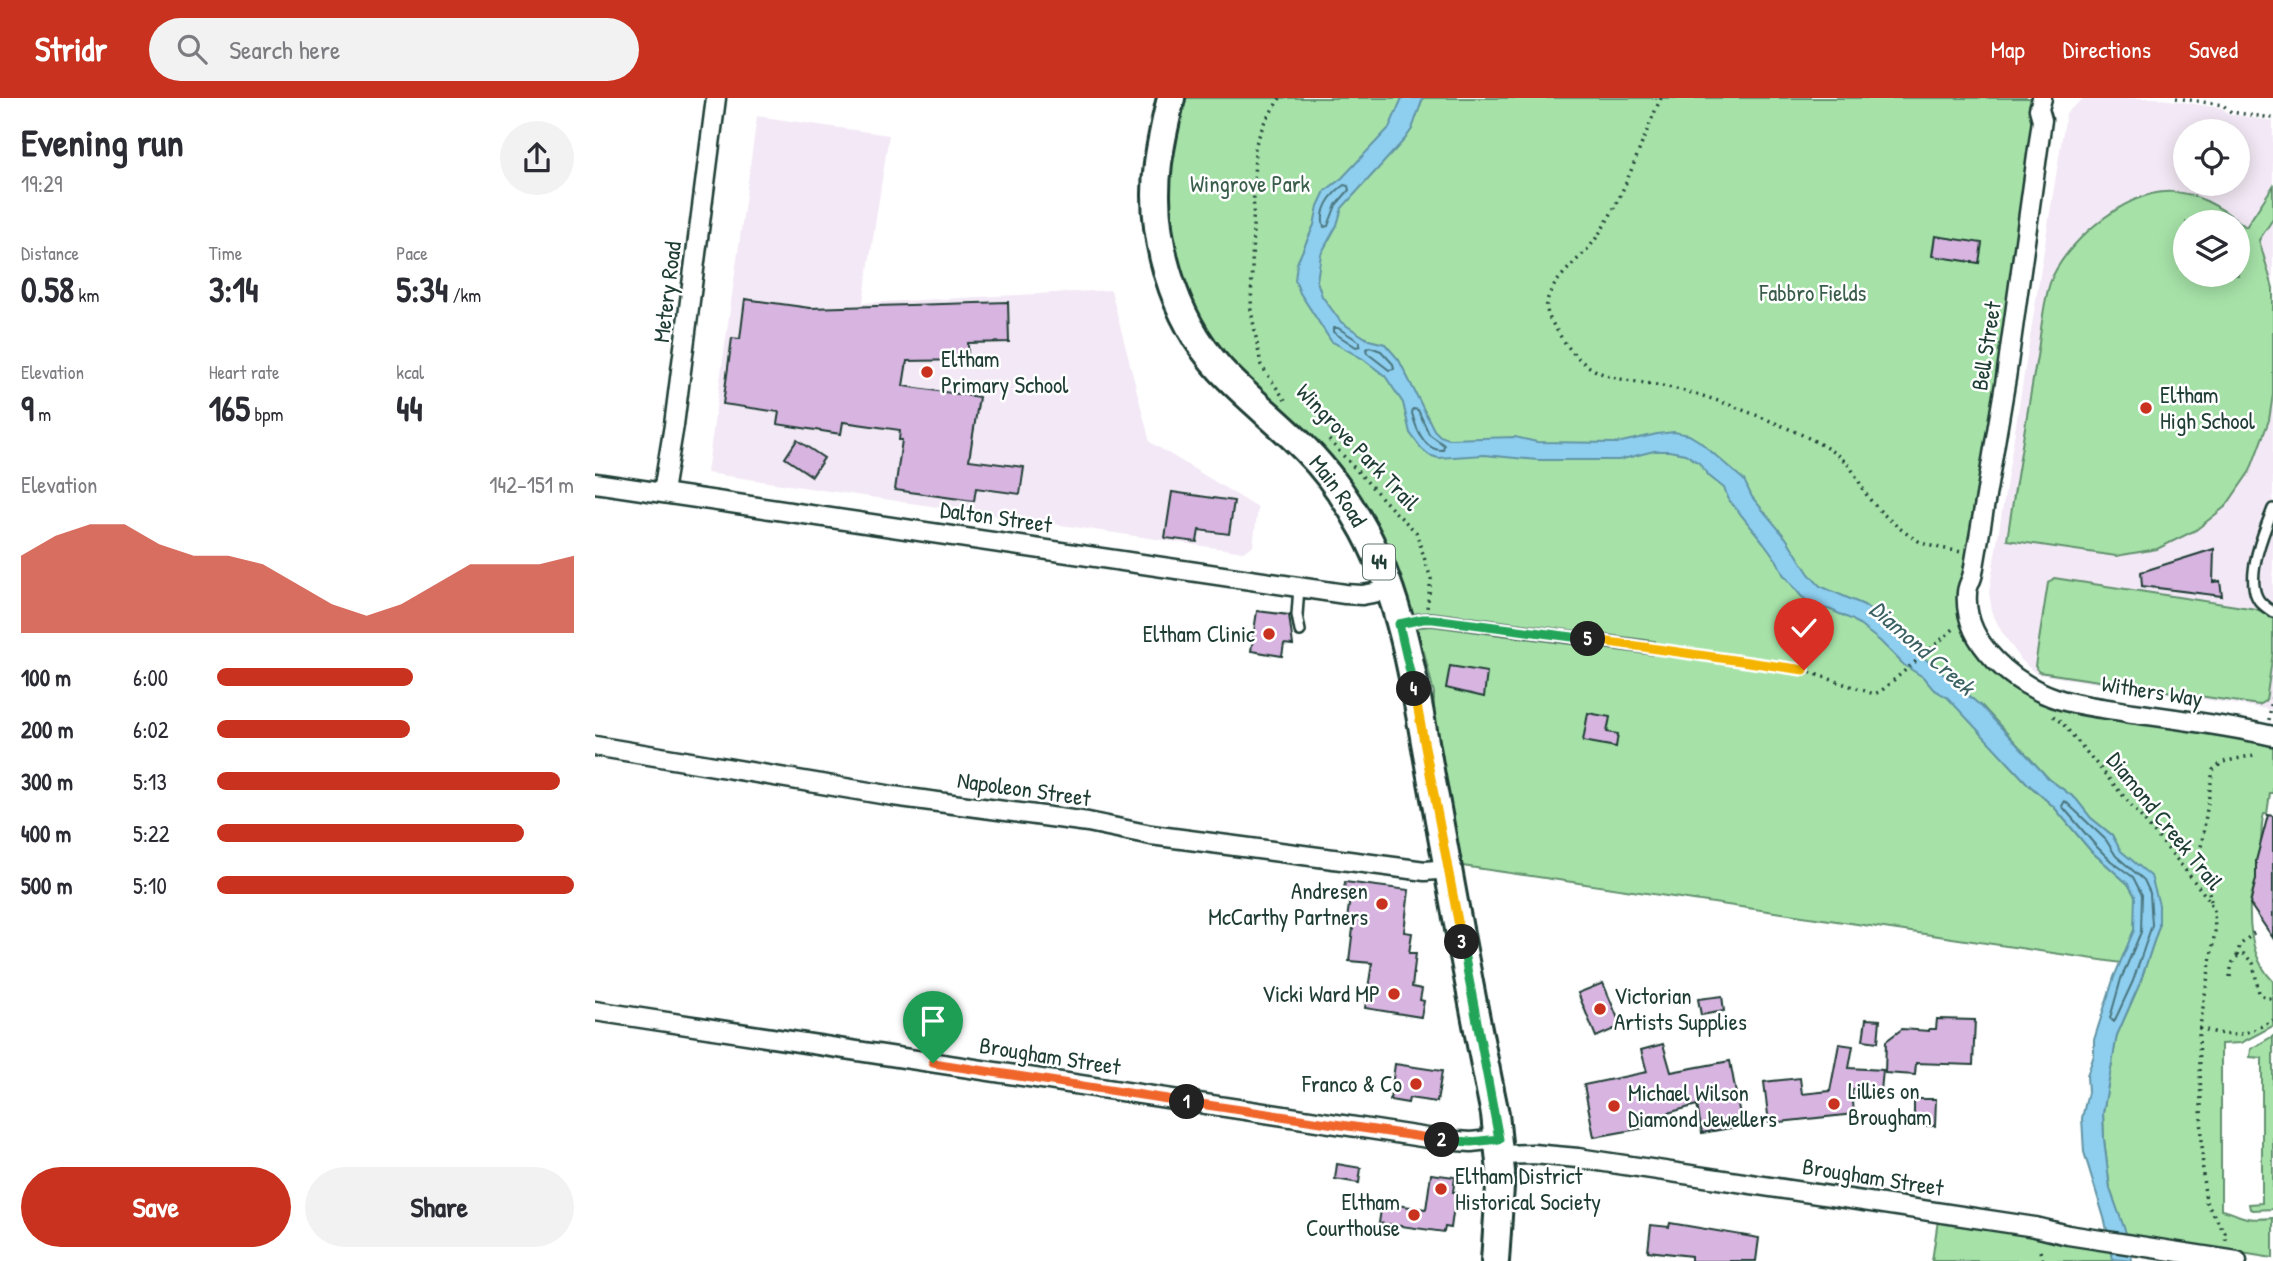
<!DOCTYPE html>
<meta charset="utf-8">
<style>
body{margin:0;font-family:"Patrick Hand",sans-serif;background:#f2f2f3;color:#2b2b33;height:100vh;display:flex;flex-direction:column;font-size:26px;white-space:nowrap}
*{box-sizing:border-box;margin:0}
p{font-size:23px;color:#7c7c81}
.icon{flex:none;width:38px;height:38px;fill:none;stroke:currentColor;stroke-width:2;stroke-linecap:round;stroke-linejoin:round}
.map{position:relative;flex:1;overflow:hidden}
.details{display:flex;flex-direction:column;background:#fff;width:595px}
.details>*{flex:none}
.tools{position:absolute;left:1578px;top:21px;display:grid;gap:14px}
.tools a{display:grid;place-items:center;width:77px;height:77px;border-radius:50%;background:#fff;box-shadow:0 4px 18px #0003;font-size:35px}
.pin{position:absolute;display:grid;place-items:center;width:60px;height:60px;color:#fff;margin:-72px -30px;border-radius:50% 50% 50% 0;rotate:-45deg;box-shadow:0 0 7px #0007}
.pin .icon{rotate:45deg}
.km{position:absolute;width:35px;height:35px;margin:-18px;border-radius:50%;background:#222;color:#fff;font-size:19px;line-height:35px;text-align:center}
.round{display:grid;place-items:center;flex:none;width:74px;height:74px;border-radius:37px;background:#f2f2f3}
.overview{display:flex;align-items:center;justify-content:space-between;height:119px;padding:0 21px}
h1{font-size:38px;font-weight:800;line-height:52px}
.metrics{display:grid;grid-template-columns:repeat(3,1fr);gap:10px;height:119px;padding:7px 21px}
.metrics div{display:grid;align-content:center}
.metrics b{font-size:35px;font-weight:800}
.metrics small{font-size:19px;font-weight:400}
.metrics p{font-size:19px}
.chart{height:196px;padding:14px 21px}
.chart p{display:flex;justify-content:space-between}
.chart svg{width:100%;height:126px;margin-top:7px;fill:#c8321e;opacity:.7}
.cta{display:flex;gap:14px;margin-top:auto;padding:14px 21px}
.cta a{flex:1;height:80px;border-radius:42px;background:#c8321e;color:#fff;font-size:28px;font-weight:800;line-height:80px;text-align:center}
.cta a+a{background:#f2f2f3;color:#2b2b33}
ul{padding:0 21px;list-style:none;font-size:23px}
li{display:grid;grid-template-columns:112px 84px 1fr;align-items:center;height:52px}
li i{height:18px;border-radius:9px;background:#c8321e}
header{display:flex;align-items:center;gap:42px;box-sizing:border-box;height:98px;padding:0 35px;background:#c8321e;color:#fff}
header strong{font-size:33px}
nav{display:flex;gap:38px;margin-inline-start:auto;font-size:24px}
.search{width:490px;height:63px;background:#f2f2f3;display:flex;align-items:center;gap:18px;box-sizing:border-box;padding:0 24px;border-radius:38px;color:#7c7c81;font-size:26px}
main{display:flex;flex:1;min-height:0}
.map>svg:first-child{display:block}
</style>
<header>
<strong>Stridr</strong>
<div class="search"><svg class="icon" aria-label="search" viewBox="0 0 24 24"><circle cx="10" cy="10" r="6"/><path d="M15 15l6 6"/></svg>Search here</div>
<nav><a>Map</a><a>Directions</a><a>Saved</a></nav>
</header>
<main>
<section class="details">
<div class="overview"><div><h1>Evening run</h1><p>19:29</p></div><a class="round"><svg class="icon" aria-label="share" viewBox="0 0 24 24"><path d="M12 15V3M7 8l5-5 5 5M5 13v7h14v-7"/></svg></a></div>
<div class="metrics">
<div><p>Distance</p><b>0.58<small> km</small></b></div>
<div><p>Time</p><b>3:14</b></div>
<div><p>Pace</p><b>5:34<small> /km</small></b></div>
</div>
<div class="metrics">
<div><p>Elevation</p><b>9<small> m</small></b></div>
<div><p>Heart rate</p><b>165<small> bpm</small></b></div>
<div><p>kcal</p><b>44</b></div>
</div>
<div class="chart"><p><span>Elevation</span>142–151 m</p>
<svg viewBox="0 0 160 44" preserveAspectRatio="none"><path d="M0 44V17L10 10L20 6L30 6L40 13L50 17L60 17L70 20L80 27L90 34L100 38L110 34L120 27L130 20L140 20L150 20L160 17V44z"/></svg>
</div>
<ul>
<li><b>100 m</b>6:00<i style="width:55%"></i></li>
<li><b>200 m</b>6:02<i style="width:54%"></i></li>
<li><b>300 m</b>5:13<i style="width:96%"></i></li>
<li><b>400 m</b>5:22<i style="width:86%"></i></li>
<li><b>500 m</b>5:10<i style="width:100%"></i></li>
</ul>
<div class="cta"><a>Save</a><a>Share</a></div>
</section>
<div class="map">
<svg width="1678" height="1163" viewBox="0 0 1678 1163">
<rect width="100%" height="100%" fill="#fff"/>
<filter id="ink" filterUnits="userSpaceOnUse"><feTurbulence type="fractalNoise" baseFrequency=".0143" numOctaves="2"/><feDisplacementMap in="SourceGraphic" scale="14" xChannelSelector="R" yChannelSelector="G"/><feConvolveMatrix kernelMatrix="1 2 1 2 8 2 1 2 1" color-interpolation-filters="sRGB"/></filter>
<g filter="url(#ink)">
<g fill="#f3e9f6" fill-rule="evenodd">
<path d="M1489 0H1561L1627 10 1634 16 1678 23V612L1441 576 1426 562 1405 531 1397 514 1394 494 1471 15ZM1591 33H1643V86H1591ZM1591 124H1643V177H1591Z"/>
<polygon points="162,18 294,37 268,205 516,192 555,344 663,410 658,448 648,454 112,375"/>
</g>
<g fill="#a6e2a8" stroke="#62906e" stroke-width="2" fill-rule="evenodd">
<path d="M587 0H1443L1411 234 1367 496 1412 581 1610 633 1678 647V695H1675L1672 716H1669C1665 727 1668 737 1665 748 1662 763 1662 765 1661 780 1660 789 1655 797 1655 807 1654 834 1658 863 1678 883V928L1646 945 1626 946V1112C1639 1114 1637 1116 1648 1119 1657 1122 1668 1121 1678 1120V1160L1628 1152 1532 1140 1515 1091 1509 1041 1508 1015 1522 937 1545 885 1564 828 1517 737 1496 720 1481 701 1454 681 1388 609 1387 636 1432 685 1459 709 1496 753 1533 786 1540 798 1541 813 1539 832 1526 865 861 767 838 639 839 595 829 554 817 530 836 528 1058 557 1060 543 837 514 814 516 799 467 632 265 589 193 573 118 572 85Z"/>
<path d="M1678 88V121L1664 142 1678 190V297L1674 322 1655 373 1631 408 1601 432 1562 451 1521 458 1412 442C1421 382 1431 323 1441 264 1446 238 1447 209 1455 185 1462 164 1483 141 1500 127 1557 81 1595 84 1651 129ZM1591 124H1643V177H1591Z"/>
<polygon points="1459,480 1661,511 1678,518 1678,555 1671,603 1664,607 1444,574 1440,568 1453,485"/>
<polygon points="1678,938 1678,1111 1658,1112 1655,1111 1654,1106 1667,1105 1667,960 1655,959 1656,951"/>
<polygon points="1343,1122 1516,1149 1519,1163 1337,1163"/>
</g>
<polygon fill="#8eceef" stroke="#6294a4" stroke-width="2" points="807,0 828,0 817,31 810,41 747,110 742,127 726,156 722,183 727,198 746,224 774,242 790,246 804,262 839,332 845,338 854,341 920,339 942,344 1022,345 1062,336 1079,334 1094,337 1104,343 1149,382 1157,399 1191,440 1214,476 1225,488 1269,507 1286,519 1314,547 1387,609 1454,681 1481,701 1496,720 1517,737 1526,753 1556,778 1564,807 1564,828 1545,885 1522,937 1508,1015 1509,1041 1515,1091 1535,1146 1537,1163 1518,1161 1510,1123 1489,1054 1487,1020 1493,994 1492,978 1499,957 1499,942 1519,879 1539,832 1540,798 1533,786 1496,753 1459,709 1432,685 1353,600 1338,591 1328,579 1309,567 1285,543 1258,522 1236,512 1218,507 1206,498 1188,476 1182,463 1169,445 1134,402 1129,390 1114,378 1104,365 1090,356 1074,353 1059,353 1024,362 943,362 889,357 843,360 834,357 826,350 815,335 808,305 790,278 768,261 736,243 705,195 700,182 702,165 719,127 723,108 730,93 747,80 794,30"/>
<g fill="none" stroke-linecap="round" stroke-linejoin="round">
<g stroke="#4b777f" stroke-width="2">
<path d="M749 87 753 88 754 92 741 107 733 128 729 129C724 112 735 97 749 87Z"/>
<polygon points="738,230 743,230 765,244 765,248 761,249 738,234"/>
<polygon points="775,249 786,253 798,266 799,271 794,272 772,255 771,251"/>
<path d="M818 311 823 312 834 336 849 347 848 352C829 353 821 331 817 315Z"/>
<polygon points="1470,703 1511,742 1521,758 1549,782 1555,795 1557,827 1538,883 1519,924 1515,920 1526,881 1546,834 1547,797 1538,779 1516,763 1501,748 1467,708"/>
</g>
</g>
<g fill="#d8b5e0" stroke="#1f3d34" stroke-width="2">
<polygon points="1340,138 1387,145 1384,165 1337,158"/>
<polygon points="150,201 215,210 413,204 414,244 373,245 373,262 312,263 308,288 384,299 374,362 429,369 425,396 381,390 379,403 300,392 307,342 304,342 305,332 248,324 246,336 182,326 184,314 128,306 137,240 145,241"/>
<polygon points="202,342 229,360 217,378 190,360"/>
<polygon points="577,394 639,403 634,436 604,432 602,444 570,440"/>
<polygon points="1619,451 1618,484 1625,483 1627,498 1547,488 1546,474"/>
<polygon points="662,513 694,517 698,547 689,546 687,558 656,553"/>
<polygon points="855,568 892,574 889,599 851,590"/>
<polygon points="993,615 1015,619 1012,634 1023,636 1021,649 988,643"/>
<polygon points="1673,717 1678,718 1678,840 1655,806 1661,781 1661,763"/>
<polygon points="750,784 814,792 809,834 817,835 814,855 821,855 817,889 827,891 825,902 829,903 826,919 770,910 777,865 754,863 759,822 752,821 755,800 748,799"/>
<polygon points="1008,885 1026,928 1001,939 983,895"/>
<polygon points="1127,898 1129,913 1106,917 1103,901"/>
<polygon points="1271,921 1285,922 1283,944 1268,942"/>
<polygon points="1342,921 1380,922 1378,967 1321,965 1320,977 1290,975 1291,943 1307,931 1334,933 1334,931 1341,931"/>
<polygon points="1068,946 1076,974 1135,963 1147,1028 1107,1035 1102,1007 1047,1022 1049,1030 999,1039 989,987 1052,974 1046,952"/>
<polygon points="1244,946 1258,948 1254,970 1288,972 1286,993 1257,991 1259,1016 1174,1025 1169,984 1205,980 1207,996 1235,993"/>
<polygon points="800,966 847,973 842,1004 814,1000 813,1005 795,1002"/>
<polygon points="1319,1001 1341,1001 1340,1028 1319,1027"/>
<polygon points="742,1066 766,1070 764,1085 740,1081"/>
<polygon points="836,1076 860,1079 858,1094 861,1094 856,1130 850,1129 849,1134 784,1125 787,1105 831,1111"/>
<polygon points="1075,1125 1164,1140 1161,1163 1096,1163 1096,1158 1053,1153 1056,1127 1074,1129"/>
</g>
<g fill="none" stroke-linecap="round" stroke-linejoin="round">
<defs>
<g id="lane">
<path d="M1678 411C1669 433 1651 476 1662 499 1665 506 1672 510 1678 514"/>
<polyline points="704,489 702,517 705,533"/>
<polyline points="806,526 828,521 838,521 1050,549"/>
</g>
<g id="street">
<path d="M1447 0 1444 11 1447 22 1411 280 1378 475C1377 482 1372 488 1372 495 1368 546 1420 587 1463 601 1485 608 1509 610 1531 614 1580 621 1630 627 1678 638"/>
<polyline points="0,385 750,496 767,497 795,492"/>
<polyline points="68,394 79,327 121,0"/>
<polyline points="0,648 298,698 493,724 556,737 830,773 853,771"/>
<polyline points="0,913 846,1042 876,1044 903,1041"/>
<polyline points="905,1057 938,1056 983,1060 1440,1129 1473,1137 1642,1163"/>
</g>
<g id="primary">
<path id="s1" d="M576 0C571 21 566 44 563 65 554 136 577 219 626 272 652 300 684 324 711 352 734 375 753 403 769 432 811 510 822 603 838 689 858 798 877 907 900 1016L906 1074 900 1163"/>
</g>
</defs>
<use href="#lane" stroke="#1f3d34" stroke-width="14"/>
<use href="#street" stroke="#1f3d34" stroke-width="23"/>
<use href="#primary" stroke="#1f3d34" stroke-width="32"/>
<g stroke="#1f3d34" stroke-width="3.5" stroke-dasharray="2 5" stroke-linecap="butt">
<polyline points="685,0 670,23 660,48 656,212 666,267 690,302"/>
<path d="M1066 0C1043 49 1029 104 996 147 983 163 948 189 952 211 953 221 961 230 966 239 999 289 1030 278 1081 291 1109 297 1135 307 1161 317 1187 328 1224 342 1246 360 1259 370 1264 386 1273 399 1283 413 1313 440 1330 446 1341 450 1354 451 1366 454"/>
<polyline points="1581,0 1628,7 1636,14 1678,20"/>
<polyline points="734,342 797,411 821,434 836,481 832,510"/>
<polyline points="1063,551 1202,570 1279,596 1286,593 1361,529"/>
<polyline points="1458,618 1468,626 1583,763 1614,802 1619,813 1620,833 1604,935 1608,1080 1611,1104 1630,1135 1631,1146"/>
<polyline points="1674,622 1678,593"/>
<polyline points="1616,803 1605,756 1618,672 1628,664 1659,657"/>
<polyline points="1642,858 1645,847 1661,833"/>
<path d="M1635 879C1636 868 1637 858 1649 856L1658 865 1664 895 1671 900H1678"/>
<path d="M1604 930C1639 940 1646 940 1678 922"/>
<polyline points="1445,1153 1448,1163"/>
</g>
<use href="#lane" stroke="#fff" stroke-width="9"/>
<use href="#street" stroke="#fff" stroke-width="18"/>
<use href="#primary" stroke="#fff" stroke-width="26"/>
</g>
</g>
<g fill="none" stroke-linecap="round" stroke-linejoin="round" filter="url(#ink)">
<defs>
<polyline id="split-1" points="338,965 592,1004"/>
<polyline id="split-2" points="592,1004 847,1042"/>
<polyline id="split-3" points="847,1042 876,1044 904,1041 867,844"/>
<polyline id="split-4" points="819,591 867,844"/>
<polyline id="split-5" points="819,591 804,526 828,521 838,521 993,541"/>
<polyline id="split-6" points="993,541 1209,572"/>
</defs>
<use href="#split-1" stroke="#fff" stroke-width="14"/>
<use href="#split-2" stroke="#fff" stroke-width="14"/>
<use href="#split-3" stroke="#fff" stroke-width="14"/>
<use href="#split-4" stroke="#fff" stroke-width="14"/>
<use href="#split-5" stroke="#fff" stroke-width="14"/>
<use href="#split-6" stroke="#fff" stroke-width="14"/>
<use href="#split-1" stroke="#f0652b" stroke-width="9"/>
<use href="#split-2" stroke="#f0652b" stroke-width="9"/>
<use href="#split-3" stroke="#22a559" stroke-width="9"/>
<use href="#split-4" stroke="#f5b400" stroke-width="9"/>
<use href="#split-5" stroke="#22a559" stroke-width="9"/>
<use href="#split-6" stroke="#f5b400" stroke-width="9"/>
</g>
<g fill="#c8321e" stroke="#fff" stroke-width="2.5">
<circle cx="332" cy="274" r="7"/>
<circle cx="1551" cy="310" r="7"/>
<circle cx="674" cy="536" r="7"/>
<circle cx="787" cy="806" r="7"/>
<circle cx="799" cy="896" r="7"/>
<circle cx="1005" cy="911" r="7"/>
<circle cx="821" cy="986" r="7"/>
<circle cx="1239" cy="1006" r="7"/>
<circle cx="1019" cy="1008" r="7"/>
<circle cx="846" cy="1091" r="7"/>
<circle cx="819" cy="1117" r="7"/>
</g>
<g text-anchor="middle" stroke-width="5" stroke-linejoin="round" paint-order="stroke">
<rect fill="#fff" stroke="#627771" stroke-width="2" x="768" y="446.5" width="32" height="35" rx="5"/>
<g font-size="21" font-weight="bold" fill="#1f3d34">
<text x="784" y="471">44</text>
</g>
<g font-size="23" fill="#3a5e4b" stroke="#fff">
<text x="655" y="94">Wingrove Park</text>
<text x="1218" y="203">Fabbro Fields</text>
</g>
<g font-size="23" fill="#1f3d34" stroke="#fff">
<text transform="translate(72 194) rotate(-83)" y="8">Metery Road</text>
<text transform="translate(1391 248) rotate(-81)" y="8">Bell Street</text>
<text transform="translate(763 349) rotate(46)" y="8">Wingrove Park Trail</text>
<text dy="8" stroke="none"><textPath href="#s1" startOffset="458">Main Road</textPath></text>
<text transform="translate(401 419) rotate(8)" y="8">Dalton Street</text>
<text transform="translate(1557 593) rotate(9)" y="8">Withers Way</text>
<text transform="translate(429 691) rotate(8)" y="8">Napoleon Street</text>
<text transform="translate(1570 723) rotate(51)" y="8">Diamond Creek Trail</text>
<text transform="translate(455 958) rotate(9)" y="8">Brougham Street</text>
<text transform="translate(1278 1079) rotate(9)" y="8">Brougham Street</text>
</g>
<g font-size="23" fill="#1f3d34" stroke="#fff" text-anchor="start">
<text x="346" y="269">Eltham<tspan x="346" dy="26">Primary School</tspan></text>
<text x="1565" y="305">Eltham<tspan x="1565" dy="26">High School</tspan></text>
<text x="660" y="544" text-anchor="end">Eltham Clinic</text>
<text x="773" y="801" text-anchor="end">Andresen<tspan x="773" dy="26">McCarthy Partners</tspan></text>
<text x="785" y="904" text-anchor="end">Vicki Ward MP</text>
<text x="1019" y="906">Victorian<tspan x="1019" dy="26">Artists Supplies</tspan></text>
<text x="807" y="994" text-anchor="end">Franco &amp; Co</text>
<text x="1253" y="1001">Lillies on<tspan x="1253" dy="26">Brougham</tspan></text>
<text x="1033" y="1003">Michael Wilson<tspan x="1033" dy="26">Diamond Jewellers</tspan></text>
<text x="860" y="1086">Eltham District<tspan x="860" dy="26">Historical Society</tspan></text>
<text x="805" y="1112" text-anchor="end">Eltham<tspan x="805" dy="26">Courthouse</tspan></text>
</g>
<g font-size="24" font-style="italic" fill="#3b6163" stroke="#fff">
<text transform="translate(1327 550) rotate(41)" y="8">Diamond Creek</text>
</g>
</g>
</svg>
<div class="tools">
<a><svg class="icon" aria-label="locate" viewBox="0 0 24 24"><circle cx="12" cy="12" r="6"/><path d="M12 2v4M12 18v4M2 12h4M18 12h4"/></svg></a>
<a><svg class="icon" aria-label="layers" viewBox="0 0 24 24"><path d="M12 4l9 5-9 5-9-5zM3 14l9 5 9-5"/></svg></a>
</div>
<div class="pin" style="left:338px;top:965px;background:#1e9e55"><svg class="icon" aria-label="arrive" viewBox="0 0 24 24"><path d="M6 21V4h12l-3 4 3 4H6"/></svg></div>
<div class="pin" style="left:1209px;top:572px;background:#d93025"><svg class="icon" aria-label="check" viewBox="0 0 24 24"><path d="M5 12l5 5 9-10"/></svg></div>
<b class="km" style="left:592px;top:1004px">1</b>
<b class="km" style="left:847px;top:1042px">2</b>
<b class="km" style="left:867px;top:844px">3</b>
<b class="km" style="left:819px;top:591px">4</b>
<b class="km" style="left:993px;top:541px">5</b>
</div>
</main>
